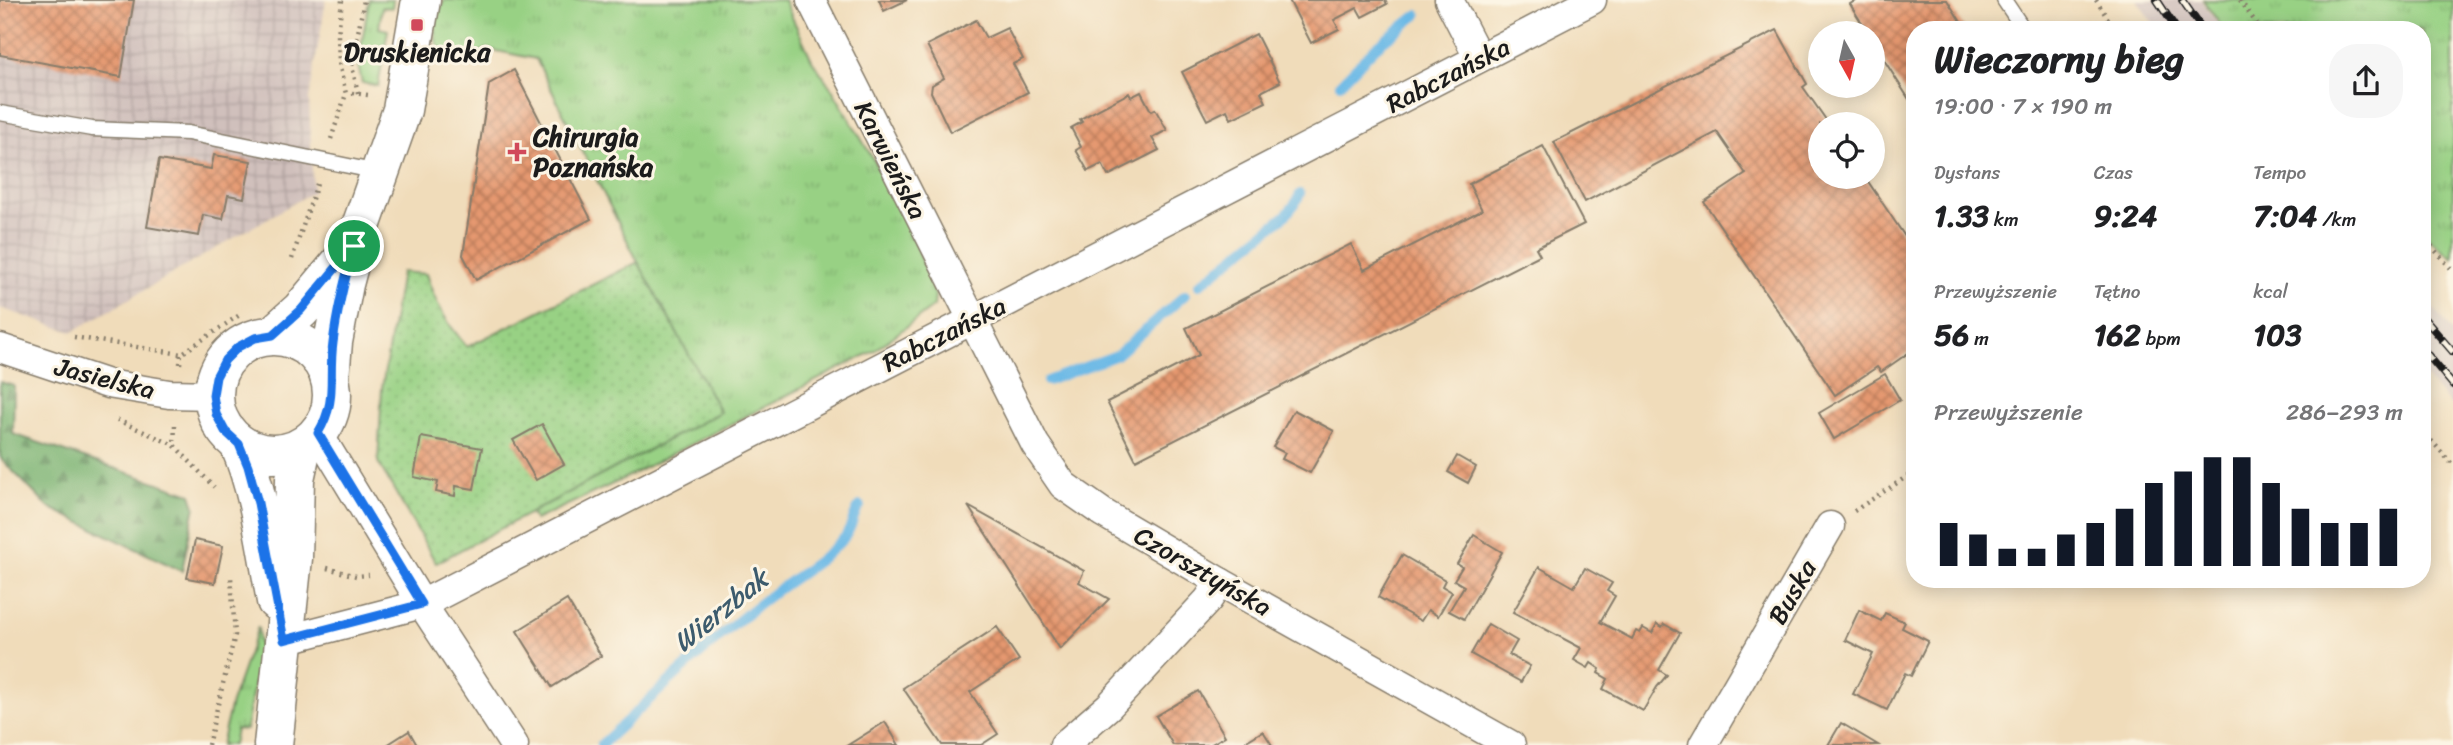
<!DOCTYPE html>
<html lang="pl">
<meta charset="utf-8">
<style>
body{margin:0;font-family:Sriracha,sans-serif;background:#f6f6f6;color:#202124;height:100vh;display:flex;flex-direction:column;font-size:26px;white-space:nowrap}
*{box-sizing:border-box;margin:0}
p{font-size:23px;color:#757577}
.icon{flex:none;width:38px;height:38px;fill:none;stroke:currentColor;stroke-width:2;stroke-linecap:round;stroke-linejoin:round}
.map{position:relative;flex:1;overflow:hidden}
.panel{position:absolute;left:1906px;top:21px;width:525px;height:567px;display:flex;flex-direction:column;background:#fff;border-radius:28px;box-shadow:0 4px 18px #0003}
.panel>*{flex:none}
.needle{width:46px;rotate:172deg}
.tools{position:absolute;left:1808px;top:21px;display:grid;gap:14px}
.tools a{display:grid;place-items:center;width:77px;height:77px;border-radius:50%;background:#fff;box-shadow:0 4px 18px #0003;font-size:35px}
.pin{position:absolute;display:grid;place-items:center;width:60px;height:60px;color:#fff;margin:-30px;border:4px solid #fff;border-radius:50%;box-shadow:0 2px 7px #0007}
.round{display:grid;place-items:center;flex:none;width:74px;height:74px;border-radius:28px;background:#f6f6f6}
.overview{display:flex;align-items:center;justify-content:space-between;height:119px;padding:0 28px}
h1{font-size:38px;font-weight:800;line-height:52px}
.figures{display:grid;grid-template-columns:repeat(3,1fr);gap:10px;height:119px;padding:7px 28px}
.figures div{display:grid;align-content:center}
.figures b{font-size:30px;font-weight:800}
.figures small{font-size:19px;font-weight:400}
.figures p{font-size:19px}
.chart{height:196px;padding:14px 28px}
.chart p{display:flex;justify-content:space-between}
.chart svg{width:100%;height:126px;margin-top:7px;stroke:#111827;stroke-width:6}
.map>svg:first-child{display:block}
</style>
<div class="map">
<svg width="2453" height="745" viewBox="0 0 2453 745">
<defs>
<pattern id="industrial-grid" width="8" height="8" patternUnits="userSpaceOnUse" patternTransform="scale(1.75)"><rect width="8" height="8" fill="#d0c0bc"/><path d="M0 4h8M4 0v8" fill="none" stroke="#b2a4a1"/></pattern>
<pattern id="grass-tufts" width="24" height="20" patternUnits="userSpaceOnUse" patternTransform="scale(1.75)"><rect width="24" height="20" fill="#98d184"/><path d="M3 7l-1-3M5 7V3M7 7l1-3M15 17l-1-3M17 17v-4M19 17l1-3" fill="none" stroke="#82b371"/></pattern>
<pattern id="forest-firs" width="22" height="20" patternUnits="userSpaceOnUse" patternTransform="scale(1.75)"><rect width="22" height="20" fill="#7ab372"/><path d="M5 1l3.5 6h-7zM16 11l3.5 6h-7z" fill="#63915d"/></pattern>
<pattern id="garden-dots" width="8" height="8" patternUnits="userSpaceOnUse" patternTransform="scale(1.75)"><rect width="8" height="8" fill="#98d184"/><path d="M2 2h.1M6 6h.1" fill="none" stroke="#82b371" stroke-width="1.8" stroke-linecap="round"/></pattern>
<pattern id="building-cross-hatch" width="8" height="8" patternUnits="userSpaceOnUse" patternTransform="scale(1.75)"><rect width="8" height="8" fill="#e5986f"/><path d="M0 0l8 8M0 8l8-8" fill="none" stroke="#b97b5a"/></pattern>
</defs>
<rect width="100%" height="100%" fill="#fcf5e5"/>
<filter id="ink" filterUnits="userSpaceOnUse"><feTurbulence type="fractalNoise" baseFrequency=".0143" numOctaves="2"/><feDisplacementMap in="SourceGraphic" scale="14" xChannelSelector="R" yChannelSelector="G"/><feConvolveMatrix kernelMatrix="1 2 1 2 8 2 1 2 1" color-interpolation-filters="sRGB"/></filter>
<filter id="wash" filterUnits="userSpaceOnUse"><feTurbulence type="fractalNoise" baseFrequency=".00686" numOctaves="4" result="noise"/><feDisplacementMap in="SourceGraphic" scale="28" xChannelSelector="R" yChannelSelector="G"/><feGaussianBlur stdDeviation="1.57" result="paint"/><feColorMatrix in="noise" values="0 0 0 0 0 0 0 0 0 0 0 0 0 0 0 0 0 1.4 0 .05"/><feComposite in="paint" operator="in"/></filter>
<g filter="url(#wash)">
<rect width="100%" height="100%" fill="#f0dcba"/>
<polygon fill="url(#industrial-grid)" points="0,0 326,0 309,99 313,192 72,332 0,308"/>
<g fill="#d0c0bc">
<polygon points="2137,0 2201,0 2222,30 2158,30"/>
<polygon points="2422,295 2453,332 2453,408 2422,373"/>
</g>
<g fill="url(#grass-tufts)" stroke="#5a7650" stroke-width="2">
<polygon points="369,0 393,0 392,8 382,7 379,28 388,30 378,86 362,83 358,65"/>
<path d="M444 0H784L812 60 832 89 883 176 914 239 935 295 934 306 874 351 619 481 535 520 530 513 720 412 638 262 536 59 487 49 462 60C455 57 445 55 441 50 429 36 438 14 444 0Z"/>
<polygon points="2203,0 2453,0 2453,258 2422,233 2422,30 2224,30"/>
<polygon points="258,627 260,649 246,730 236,729 233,745 221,745 231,703"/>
</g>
<polygon fill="url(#forest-firs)" stroke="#4b6847" stroke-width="2" points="0,382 14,386 13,434 191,494 195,506 182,571 48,507 2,460 0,456"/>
<path fill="url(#garden-dots)" stroke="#5a7650" stroke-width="2" d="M638 262 720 412 436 563 378 462 382 388 401 272 426 274C436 305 446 322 467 347Z"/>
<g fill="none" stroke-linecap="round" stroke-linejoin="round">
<g stroke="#6cb9e6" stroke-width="10">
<polyline points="1340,84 1376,47 1417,15"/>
<polyline points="1199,285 1285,216 1295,204 1300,194"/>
<polyline points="1047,381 1117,355 1185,295"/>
<path d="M601 745C651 698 701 651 754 608 783 584 817 566 843 539 853 529 852 515 860 506"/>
</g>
</g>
<g id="blocks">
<g fill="url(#building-cross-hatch)">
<polygon points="0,0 134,0 121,77 0,55"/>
<polygon points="879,0 907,0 884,11"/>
<polygon points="1289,0 1385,0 1387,4 1362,17 1357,8 1334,20 1339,29 1311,43"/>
<polygon points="1857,0 1947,0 1966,30 1914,30 1914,107 1872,41 1872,33 1868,33 1850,4"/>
<polygon points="976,20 986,38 1007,28 1023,59 1013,64 1028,92 950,132 931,92 932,85 944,78 927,45"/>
<polygon points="1777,30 1807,84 1803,87 1829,124 1820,124 1820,177 1865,177 1914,250 1914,349 1881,372 1877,367 1835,395 1704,202 1746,174 1717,132 1585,202 1554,142"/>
<polygon points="1256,34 1280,82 1261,92 1266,102 1231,119 1227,110 1207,120 1182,72"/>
<polygon points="514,70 591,219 476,280 463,255 489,84"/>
<polygon points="1141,92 1151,111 1155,109 1167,130 1152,138 1159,150 1108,176 1102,164 1088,171 1076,150 1081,147 1071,128 1082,122 1080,119 1129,93 1131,97"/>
<polygon points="1543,146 1584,224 1536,248 1540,255 1136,460 1107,402 1199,355 1186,328 1351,244 1364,270 1482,210 1469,184"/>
<polygon points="214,155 251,161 244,198 228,195 223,219 203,215 199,236 147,227 159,160 211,169"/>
<polygon points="1885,374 1900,400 1834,439 1819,413"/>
<polygon points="1294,410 1334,431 1310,473 1282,459 1285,453 1273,447"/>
<polygon points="542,424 564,464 536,480 513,440"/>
<polygon points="421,437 482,448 474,489 456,486 455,496 436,492 438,482 414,477"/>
<polygon points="1457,456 1476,467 1468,483 1448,472"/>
<polygon points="968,506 1084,571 1079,582 1109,599 1060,649"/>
<polygon points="1474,535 1502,552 1464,619 1449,611 1464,586 1454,580 1462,567 1457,564"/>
<polygon points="195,540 223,546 215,583 187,578"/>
<polygon points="1402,555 1445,580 1442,586 1452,592 1438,616 1428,610 1421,621 1378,597"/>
<polygon points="1539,567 1574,587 1585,568 1612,583 1607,591 1615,596 1600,622 1632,639 1636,631 1640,633 1643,628 1652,633 1657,624 1662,627 1664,624 1680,633 1659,670 1667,675 1657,687 1643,711 1603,689 1608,679 1598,673 1600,669 1591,663 1588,668 1574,660 1581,648 1513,612"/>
<polygon points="567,600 601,656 552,687 517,631"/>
<polygon points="1859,610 1881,621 1885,613 1905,622 1902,628 1928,641 1911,676 1905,673 1887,710 1853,694 1873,654 1845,640"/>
<polygon points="1488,624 1517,641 1509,655 1530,666 1521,682 1471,654"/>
<polygon points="997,627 1019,660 970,692 998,734 981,745 942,745 903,688"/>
<polygon points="1198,691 1225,736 1210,745 1173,745 1156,716"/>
<polygon points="885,722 899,745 848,745"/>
<polygon points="1841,723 1878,745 1828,745"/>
<polygon points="409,731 417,745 387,745"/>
<polygon points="1263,731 1272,745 1240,745"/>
</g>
</g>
</g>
<g filter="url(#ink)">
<use href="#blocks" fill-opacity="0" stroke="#867c6b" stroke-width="2"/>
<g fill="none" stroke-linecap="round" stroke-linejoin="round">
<defs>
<g id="lane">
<polyline points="2004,0 2024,30"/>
<polyline points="0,113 92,129 188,133 378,172"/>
</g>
<g id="street">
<polyline points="811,0 1035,444 1063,485 1103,513 1220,582 1511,745"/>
<polyline points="1449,0 1479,58"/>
<polyline points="0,348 108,384 169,394 213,395"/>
<polyline points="318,433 422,604 514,745"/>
<polyline points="284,640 422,604 1592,0"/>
<polyline points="1064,745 1109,706 1208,600 1220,582"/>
<polyline points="1703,745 1830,526"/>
</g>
<g id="secondary">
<polyline points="273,335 301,310 347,255"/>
<circle cx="273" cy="395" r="59"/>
<polyline points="330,378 333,342 344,284 354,246 402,110 421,0"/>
<path d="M239 444C260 493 266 548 276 601"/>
<polyline points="273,745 293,558 295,479 302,447"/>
</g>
</defs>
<use href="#lane" stroke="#867c6b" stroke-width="17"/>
<use href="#street" stroke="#867c6b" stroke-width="31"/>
<use href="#secondary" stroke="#867c6b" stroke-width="41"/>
<g stroke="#867c6b" stroke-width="4.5" stroke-dasharray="2 5" stroke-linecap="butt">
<polyline points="2096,0 2115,30"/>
<polyline points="2240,0 2261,30"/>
<polyline points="352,93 368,95"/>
<polyline points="358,93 352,66 364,0"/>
<polyline points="331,139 346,94 339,63 338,35 342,0"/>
<polyline points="2422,235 2453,271"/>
<polyline points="292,259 317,184"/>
<polyline points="74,337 181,354"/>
<polyline points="180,364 181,354 241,314"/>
<polyline points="117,420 174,445"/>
<polyline points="175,425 174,445 214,487"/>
<polyline points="2422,430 2453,465"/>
<polyline points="1854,511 1914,472"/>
<polyline points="327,568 356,576 369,575"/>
<polyline points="208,745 235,635 231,577"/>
</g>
<use href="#lane" stroke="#fff" stroke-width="14"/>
<use href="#street" stroke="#fff" stroke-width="28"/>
<use href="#secondary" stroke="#fff" stroke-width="38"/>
<defs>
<g id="rail">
<polyline points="2157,0 2177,30"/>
<polyline points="2182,0 2203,30"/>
<polyline points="2422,316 2453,352"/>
<polyline points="2422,348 2453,385"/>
</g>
</defs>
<use href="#rail" stroke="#1c1c1c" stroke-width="8"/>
<use href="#rail" stroke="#fcf5e5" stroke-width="5" stroke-dasharray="16" stroke-linecap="butt"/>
</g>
</g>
<g fill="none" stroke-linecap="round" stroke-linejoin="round" filter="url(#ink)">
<defs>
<path id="route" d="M354 246C345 278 337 310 333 343 328 379 338 400 318 433L422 604 284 640 258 503 248 466 239 444 225 431 216 414 213 395 216 377 225 360 238 347 255 338 273 335 301 310Z"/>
</defs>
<use href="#route" stroke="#fff" stroke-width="14"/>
<use href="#route" stroke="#1a73e8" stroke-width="9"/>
</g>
<g fill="#d1495b" stroke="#fcf5e5" stroke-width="2.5">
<rect x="410" y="18" width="14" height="14" rx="3.5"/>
<path d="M513.5 141.5h7v7h7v7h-7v7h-7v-7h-7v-7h7z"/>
</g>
<g text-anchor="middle" stroke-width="6" stroke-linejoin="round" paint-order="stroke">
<g font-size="26" font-weight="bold" fill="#1c1c1c" stroke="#fcf5e5">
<text x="417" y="61">Druskienicka</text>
<text x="533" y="146" text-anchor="start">Chirurgia<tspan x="533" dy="30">Poznańska</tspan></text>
</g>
<g font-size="26" fill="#1c1c1c" stroke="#fcf5e5">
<text transform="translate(1448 75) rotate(-27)" y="9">Rabczańska</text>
<text transform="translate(891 160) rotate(63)" y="9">Karwieńska</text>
<text transform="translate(944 334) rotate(-27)" y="9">Rabczańska</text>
<text transform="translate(105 378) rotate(14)" y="9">Jasielska</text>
<text transform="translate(1203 571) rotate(30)" y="9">Czorsztyńska</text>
<text transform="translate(1792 592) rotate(-60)" y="9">Buska</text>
</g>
<g font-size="28" font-style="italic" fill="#3c5b6d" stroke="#fcf5e5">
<text transform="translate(720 610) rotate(-39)" y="10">Wierzbak</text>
</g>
</g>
</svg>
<div class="tools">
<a><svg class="needle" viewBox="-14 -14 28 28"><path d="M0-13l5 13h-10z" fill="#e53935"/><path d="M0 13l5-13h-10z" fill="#757577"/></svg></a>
<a><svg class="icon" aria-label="locate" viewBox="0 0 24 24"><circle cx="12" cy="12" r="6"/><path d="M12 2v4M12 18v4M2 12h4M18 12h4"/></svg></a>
</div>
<div class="pin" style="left:354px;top:246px;background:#1e9e55"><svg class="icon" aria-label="arrive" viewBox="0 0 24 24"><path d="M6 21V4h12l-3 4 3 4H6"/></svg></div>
<section class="panel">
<div class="overview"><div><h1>Wieczorny bieg</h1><p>19:00 · 7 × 190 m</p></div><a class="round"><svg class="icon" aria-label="share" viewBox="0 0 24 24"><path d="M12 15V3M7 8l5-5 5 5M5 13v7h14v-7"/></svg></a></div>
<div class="figures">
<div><p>Dystans</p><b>1.33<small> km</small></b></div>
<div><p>Czas</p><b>9:24</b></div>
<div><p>Tempo</p><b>7:04<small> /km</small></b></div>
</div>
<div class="figures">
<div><p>Przewyższenie</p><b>56<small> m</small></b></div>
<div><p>Tętno</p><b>162<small> bpm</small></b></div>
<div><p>kcal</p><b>103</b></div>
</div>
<div class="chart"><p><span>Przewyższenie</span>286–293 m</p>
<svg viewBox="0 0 160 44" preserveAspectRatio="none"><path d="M5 44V29M15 44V33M25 44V38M35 44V38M45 44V33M55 44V29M65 44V24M75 44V15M85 44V11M95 44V6M105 44V6M115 44V15M125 44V24M135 44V29M145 44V29M155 44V24"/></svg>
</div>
</section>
</div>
